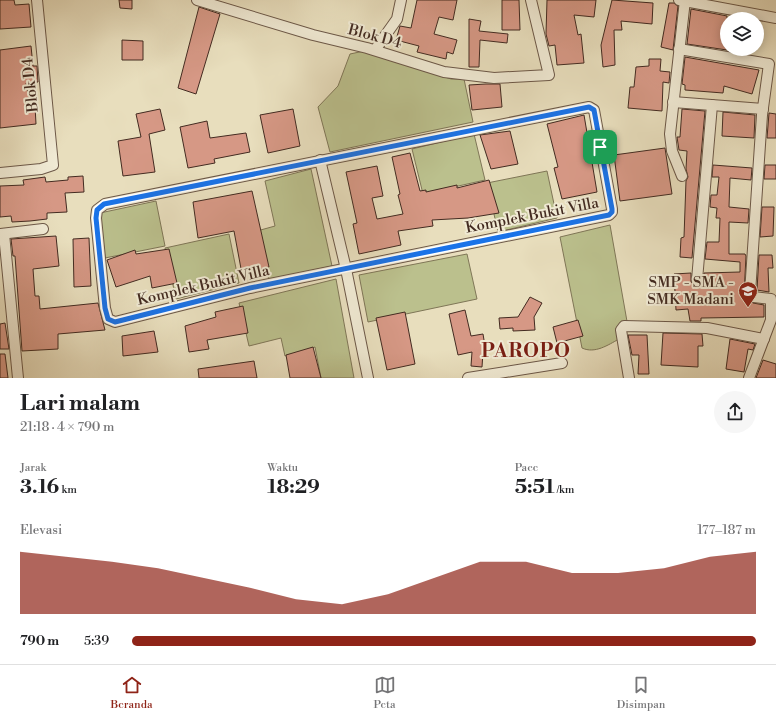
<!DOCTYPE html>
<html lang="id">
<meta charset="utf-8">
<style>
body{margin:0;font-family:"Libre Bodoni",serif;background:#f6f6f6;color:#202124;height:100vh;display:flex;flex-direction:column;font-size:15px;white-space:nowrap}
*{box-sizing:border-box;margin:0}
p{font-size:13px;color:#757577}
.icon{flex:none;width:22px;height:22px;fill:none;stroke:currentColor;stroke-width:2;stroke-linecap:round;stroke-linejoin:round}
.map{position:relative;height:378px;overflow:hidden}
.side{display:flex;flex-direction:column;background:#fff;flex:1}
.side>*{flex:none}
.controls{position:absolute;left:720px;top:12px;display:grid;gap:8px}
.controls a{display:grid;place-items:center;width:44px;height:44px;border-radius:50%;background:#fff;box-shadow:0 2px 10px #0003;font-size:20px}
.pin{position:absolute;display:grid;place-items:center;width:34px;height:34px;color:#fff;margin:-17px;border-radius:8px;box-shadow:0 2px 6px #0006}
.round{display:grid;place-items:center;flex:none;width:42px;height:42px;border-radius:21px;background:#f6f6f6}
.head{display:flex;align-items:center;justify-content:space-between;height:68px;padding:0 20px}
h1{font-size:22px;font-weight:800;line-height:30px}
.stats{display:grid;grid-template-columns:repeat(3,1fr);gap:6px;height:68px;padding:4px 20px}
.stats div{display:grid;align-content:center}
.stats b{font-size:20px;font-weight:800}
.stats small{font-size:11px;font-weight:400}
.stats p{font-size:11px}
.chart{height:112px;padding:8px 20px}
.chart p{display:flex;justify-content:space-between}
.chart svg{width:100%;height:72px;margin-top:4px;fill:#8f2418;opacity:.7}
ul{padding:0 20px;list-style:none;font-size:13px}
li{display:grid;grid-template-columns:64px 48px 1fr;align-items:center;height:30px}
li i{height:10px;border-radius:5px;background:#8f2418}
.tabs{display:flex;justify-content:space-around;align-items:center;height:56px;border-top:1px solid #e0e0e0;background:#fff;font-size:11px;color:#757577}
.tabs a{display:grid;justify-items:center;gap:2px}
.tabs .on{color:#8f2418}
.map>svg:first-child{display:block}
</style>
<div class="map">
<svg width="776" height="378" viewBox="0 0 776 378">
<rect width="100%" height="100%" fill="#e8debd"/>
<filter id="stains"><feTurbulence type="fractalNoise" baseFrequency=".005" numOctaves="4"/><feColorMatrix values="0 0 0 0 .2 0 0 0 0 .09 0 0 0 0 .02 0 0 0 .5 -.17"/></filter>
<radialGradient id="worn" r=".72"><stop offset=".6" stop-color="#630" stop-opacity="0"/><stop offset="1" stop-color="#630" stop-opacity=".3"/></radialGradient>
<g fill="#bbc08d" stroke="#7f7657">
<polygon points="364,51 451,79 464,79 473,122 330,152 318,107 338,86 350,54"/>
<polygon points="474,134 485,180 423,194 412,149"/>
<polygon points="311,169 332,266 269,280 257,231 275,226 265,181"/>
<polygon points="547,171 557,218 498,232 487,183"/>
<polygon points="156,201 165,246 105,258 100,213"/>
<path d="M610 225 628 327 616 328 619 339C608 345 595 354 582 348L560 237Z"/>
<polygon points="229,234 239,283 176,299 165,248"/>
<polygon points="467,254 477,299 368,322 359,275"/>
<polygon points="336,279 354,378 321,378 315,347 285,356 281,338 249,346 239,303"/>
</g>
<g fill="#d69885" stroke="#432b21">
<polygon points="0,0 14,0 15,5 29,4 31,27 0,29"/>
<polygon points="119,0 132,0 132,9 120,8"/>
<polygon points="417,0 457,0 453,20 439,17 434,34 457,40 453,54 447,52 446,59 417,52 419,46 396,40 400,26 411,28"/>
<polygon points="502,0 519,0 520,30 502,30"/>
<polygon points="547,0 596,0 594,17 574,15 578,35 581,34 584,63 557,65 555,45 549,46 546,34"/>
<polygon points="612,0 653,3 652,24 621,21 622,30 614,30 615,65 603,67 601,45"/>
<polygon points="669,3 674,3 678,6 673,50 661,47"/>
<polygon points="199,7 220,14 196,94 178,88"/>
<polygon points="691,9 727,16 727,50 687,44"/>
<polygon points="469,19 481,21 479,31 508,34 507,43 480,40 479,67 469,67"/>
<polygon points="122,40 143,41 143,60 122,60"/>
<polygon points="31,46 33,66 37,66 38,82 26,83 31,106 35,106 36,124 0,128 0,50"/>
<polygon points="685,57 759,70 752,94 724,86 723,93 685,90 685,85 682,84"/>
<polygon points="649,59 661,59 660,71 670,72 669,83 663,82 662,111 628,108 630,87 634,87 636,67 649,66"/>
<polygon points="486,84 500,84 502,107 472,110 469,85"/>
<polygon points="160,109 165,130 149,134 155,172 123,176 118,141 141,137 136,114"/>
<polygon points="293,109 300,146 268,153 260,115"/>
<polygon points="682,109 705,111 692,258 680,257 681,238 684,237 686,181 688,177 686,169 687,151 679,150 677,137 680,137"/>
<polygon points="723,112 755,115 754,138 722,136"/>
<polygon points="769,113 776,114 776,138 767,138"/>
<polygon points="584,115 597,192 562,199 554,168 558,167 547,124"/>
<polygon points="207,121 210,138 246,133 250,152 214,159 215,163 188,168 180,127"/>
<polygon points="510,131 518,164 491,169 480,135"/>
<polygon points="665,148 672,194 620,201 614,155"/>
<polygon points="410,153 420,191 426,190 426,192 457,185 457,188 489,180 499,213 468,218 432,220 433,226 398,231 401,245 359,254 353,224 357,223 346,172 377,166 383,196 372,198 377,219 403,214 398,195 400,194 392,157"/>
<polygon points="713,165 752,168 751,180 730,178 729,207 749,209 748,223 729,222 729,254 745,254 746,256 744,295 753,303 764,305 764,317 701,318 701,321 690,321 688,309 676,310 674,274 691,273 691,282 697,286 703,283 704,273 740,272 740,262 705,259 707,242 719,242 720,218 716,218 717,208 710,207 711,195 717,195 719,177 712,177"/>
<polygon points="765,165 776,165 776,179 764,179"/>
<polygon points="83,176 84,192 65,193 67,212 47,213 47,219 30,221 12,222 11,216 0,217 0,186 24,185 23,180 45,177 46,182 68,180 68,177"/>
<polygon points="252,191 269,267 242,274 234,231 198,238 193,202"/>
<polygon points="762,207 774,207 773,236 760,237"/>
<polygon points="56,236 59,266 33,269 35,296 39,296 40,309 98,303 105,330 58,334 58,349 22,351 15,256 13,256 11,239"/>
<polygon points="89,238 91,286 74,287 73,239"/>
<polygon points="169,249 177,283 152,288 150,276 116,287 107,260 135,250 136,254"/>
<polygon points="759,255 772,255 773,268 768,268 769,292 757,290"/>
<polygon points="530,297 542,303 534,317 535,330 513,331 513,328 500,329 499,318 518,317"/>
<polygon points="243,306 248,333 207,340 209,349 189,352 185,326 216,317 215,312"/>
<polygon points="465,310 471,336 483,334 486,352 483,352 482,367 471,366 472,352 458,355 449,314"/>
<polygon points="405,312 415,364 387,370 376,318"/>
<polygon points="578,320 583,336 557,343 553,327"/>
<polygon points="5,323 9,349 0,349 0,324"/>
<polygon points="154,331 158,352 123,356 122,336"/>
<polygon points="663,333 702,334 703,346 698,346 698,367 661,365"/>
<polygon points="628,335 647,335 649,374 638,374 639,355 632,355"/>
<polygon points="730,339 755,344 753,350 748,349 744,372 726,369"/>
<polygon points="313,347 321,378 290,378 286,355"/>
<polygon points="0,354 5,354 8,378 0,378"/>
<polygon points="763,360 776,364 776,378 756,378"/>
<polygon points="254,361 257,378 199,378 198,369"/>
</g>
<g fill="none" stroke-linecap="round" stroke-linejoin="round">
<defs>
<g id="minor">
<polyline points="197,0 313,35 367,48 444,72 494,78 549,75 531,0"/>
<polyline points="679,0 776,18"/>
<polyline points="679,49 769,64 762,115 750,293 754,297 771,299 771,320 749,378"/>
<polyline points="375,50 397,19 401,0"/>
<polyline points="673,102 763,109"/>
<polygon points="589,107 594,110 612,209 612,212 609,215 250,288 115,322 108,319 105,308 96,218 97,210 105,204"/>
<polyline points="320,160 346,269 368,378"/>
<polyline points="0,173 41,169 53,165 37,0"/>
<polyline points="682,176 672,151 670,134 685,0"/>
<polyline points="0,234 43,229"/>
<polyline points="4,234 18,378"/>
<polyline points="697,280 712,105"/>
<polyline points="468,378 562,363"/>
<polyline points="629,378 621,330 624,326 707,328 764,339"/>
</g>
</defs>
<use href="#minor" stroke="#6c5848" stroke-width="12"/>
<use href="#minor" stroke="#f0ead4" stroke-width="10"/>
</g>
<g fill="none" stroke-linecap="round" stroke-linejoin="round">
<defs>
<polygon id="route" points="589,107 594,110 612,209 612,212 609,215 250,288 115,322 108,319 105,308 96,218 97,210 104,204"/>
</defs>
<use href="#route" stroke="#fff" stroke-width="8"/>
<use href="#route" stroke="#1a73e8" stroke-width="5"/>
</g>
<defs>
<symbol id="school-pin" viewBox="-11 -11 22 30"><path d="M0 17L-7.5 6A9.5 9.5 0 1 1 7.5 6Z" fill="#8f2418" stroke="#f0ead4"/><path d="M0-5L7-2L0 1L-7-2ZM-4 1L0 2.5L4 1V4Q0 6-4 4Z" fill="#fff"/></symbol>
</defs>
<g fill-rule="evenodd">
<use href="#school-pin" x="737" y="280" width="22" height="30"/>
</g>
<g text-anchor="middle" stroke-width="4" stroke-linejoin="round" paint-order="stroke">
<g font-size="15" fill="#432b21" stroke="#f0ead4">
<text transform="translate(375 36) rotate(15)" y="5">Blok D4</text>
<text transform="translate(30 85) rotate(-96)" y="5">Blok D4</text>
<text transform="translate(532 215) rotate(-11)" y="5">Komplek Bukit Villa</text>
<text transform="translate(203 285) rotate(-13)" y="5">Komplek Bukit Villa</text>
</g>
<g font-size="15" fill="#432b21" stroke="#f0ead4" text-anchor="end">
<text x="734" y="287">SMP - SMA -<tspan x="734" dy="17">SMK Madani</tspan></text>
</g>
<g font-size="19" font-weight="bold" letter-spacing="1" fill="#7a1f14" stroke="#f0ead4">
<text x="526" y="357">PAROPO</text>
</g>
</g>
<rect width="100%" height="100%" filter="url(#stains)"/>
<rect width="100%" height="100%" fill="url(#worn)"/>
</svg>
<div class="controls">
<a><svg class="icon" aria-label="layers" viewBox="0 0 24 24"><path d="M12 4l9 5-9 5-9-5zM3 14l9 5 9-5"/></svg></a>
</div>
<div class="pin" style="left:600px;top:147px;background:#1e9e55"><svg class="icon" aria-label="arrive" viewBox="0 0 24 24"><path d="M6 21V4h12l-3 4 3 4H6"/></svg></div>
</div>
<section class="side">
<div class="head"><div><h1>Lari malam</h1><p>21:18 · 4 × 790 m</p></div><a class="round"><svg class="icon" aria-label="share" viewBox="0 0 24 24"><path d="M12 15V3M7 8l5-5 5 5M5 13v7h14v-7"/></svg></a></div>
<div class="stats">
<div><p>Jarak</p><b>3.16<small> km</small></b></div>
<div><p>Waktu</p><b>18:29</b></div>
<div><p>Pace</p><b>5:51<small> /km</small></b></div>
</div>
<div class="chart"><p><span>Elevasi</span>177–187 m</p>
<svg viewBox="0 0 160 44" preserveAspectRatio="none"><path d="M0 44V6L10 9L20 12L30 16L40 22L50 28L60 35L70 38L80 32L90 22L100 12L110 12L120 19L130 19L140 16L150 9L160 6V44z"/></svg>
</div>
<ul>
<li><b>790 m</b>5:39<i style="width:100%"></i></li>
</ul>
</section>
<nav class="tabs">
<a class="on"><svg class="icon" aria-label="home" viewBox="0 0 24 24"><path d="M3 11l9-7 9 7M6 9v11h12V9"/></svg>Beranda</a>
<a><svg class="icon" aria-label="map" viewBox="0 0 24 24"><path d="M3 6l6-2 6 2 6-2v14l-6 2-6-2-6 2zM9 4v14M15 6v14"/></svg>Peta</a>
<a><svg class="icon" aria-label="saved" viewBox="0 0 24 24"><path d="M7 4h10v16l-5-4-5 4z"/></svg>Disimpan</a>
</nav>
